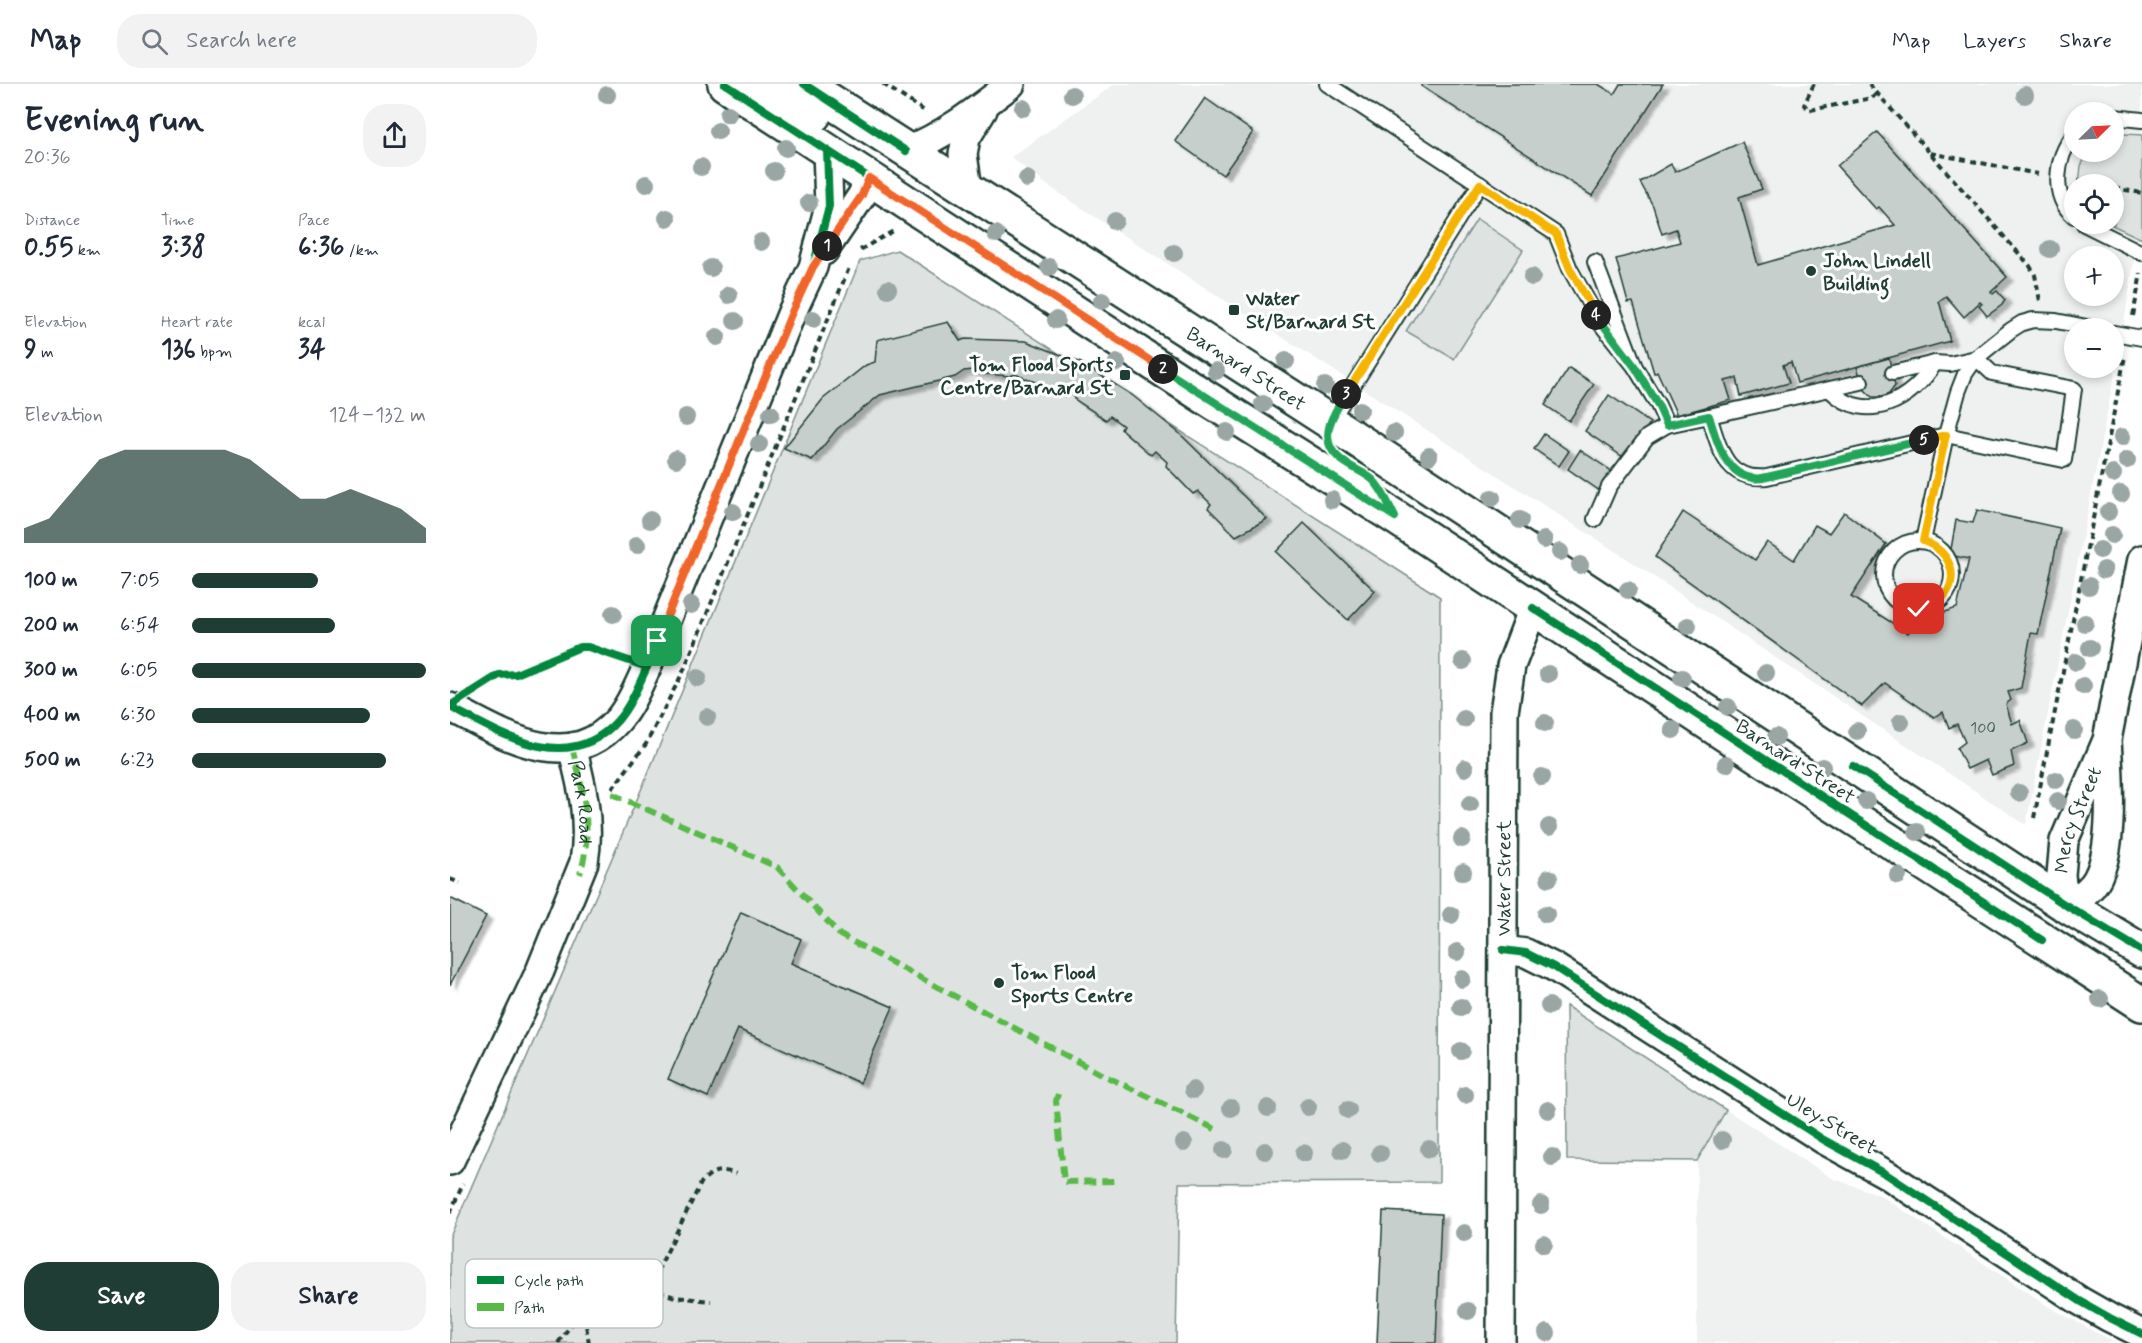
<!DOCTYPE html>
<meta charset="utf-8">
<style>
body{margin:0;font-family:Mynerve,sans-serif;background:#f2f2f3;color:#1f2937;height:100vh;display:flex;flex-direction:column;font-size:22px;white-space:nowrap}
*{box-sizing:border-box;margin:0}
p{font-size:20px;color:#747a83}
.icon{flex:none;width:33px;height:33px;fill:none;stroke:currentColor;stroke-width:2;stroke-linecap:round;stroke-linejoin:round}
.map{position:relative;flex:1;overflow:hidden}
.panel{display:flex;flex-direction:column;background:#fff;width:450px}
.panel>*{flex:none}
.needle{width:39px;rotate:66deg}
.tools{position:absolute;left:1614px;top:18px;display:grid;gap:12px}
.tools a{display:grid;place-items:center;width:60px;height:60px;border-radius:50%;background:#fff;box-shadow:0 3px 9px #0003;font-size:30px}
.pin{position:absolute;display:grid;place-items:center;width:51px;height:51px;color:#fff;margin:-26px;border-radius:12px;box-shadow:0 3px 9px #0006}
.km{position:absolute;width:30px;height:30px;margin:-15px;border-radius:50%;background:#222;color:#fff;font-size:16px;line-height:30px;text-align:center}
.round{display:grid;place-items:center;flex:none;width:63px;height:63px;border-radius:24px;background:#f2f2f3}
.overview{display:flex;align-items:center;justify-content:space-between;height:102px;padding:0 24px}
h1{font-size:33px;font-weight:700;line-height:45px}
.metrics{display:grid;grid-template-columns:repeat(3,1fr);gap:9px;height:102px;padding:6px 24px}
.metrics div{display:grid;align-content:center}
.metrics b{font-size:26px;font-weight:700}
.metrics small{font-size:16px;font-weight:400}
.metrics p{font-size:16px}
.chart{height:168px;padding:12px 24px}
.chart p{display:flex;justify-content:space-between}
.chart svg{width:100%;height:108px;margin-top:6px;fill:#1f3d34;opacity:.7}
.button{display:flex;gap:12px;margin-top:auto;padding:12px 24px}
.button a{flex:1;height:69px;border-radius:24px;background:#1f3d34;color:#fff;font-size:24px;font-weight:700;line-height:69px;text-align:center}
.button a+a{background:#f2f2f3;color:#1f2937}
ul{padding:0 24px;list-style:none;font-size:20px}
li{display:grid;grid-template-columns:96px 72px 1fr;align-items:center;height:45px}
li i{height:15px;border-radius:8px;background:#1f3d34}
header{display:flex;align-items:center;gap:36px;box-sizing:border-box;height:84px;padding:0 30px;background:#fff;border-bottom:2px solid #e0e1e3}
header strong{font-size:28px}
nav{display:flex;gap:33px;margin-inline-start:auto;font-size:21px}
.search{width:420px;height:54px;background:#f2f2f3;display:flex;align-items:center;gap:15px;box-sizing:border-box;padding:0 21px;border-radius:24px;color:#747a83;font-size:22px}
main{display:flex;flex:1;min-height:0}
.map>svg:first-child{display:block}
</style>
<header>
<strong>Map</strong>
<div class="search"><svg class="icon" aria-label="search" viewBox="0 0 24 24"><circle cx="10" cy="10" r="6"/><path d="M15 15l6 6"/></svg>Search here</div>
<nav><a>Map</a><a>Layers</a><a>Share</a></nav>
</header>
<main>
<section class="panel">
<div class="overview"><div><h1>Evening run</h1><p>20:36</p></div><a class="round"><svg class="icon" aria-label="share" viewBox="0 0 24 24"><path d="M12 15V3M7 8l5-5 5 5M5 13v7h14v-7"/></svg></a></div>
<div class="metrics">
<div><p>Distance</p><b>0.55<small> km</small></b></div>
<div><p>Time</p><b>3:38</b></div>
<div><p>Pace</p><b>6:36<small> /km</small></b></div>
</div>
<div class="metrics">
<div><p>Elevation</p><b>9<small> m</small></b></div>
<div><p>Heart rate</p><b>136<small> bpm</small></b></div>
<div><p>kcal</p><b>34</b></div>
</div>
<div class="chart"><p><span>Elevation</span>124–132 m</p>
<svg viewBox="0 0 160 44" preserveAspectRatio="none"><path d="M0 44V38L10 34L20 22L30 10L40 6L50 6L60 6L70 6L80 6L90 10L100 18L110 26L120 26L130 22L140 26L150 30L160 38V44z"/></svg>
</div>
<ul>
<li><b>100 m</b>7:05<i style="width:54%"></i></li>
<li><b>200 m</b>6:54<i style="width:61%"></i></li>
<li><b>300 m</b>6:05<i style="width:100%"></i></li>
<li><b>400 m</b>6:30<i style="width:76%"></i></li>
<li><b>500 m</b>6:23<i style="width:83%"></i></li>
</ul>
<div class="button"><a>Save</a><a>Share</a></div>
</section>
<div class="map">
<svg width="1692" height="1259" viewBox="0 0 1692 1259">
<defs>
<filter id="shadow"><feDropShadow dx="6" dy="4" stdDeviation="1.5" flood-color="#0004"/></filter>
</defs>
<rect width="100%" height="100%" fill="#fff"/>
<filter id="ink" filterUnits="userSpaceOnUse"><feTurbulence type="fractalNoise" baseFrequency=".0167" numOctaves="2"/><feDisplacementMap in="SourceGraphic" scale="12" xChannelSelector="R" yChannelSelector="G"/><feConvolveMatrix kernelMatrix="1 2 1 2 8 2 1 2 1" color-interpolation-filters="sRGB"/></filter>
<g filter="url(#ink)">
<g fill="#eef1f0" fill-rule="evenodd">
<path d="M665 0H1692V131L1669 268 1576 741 1173 472 665 146 597 101 561 73ZM1624 28H1664V68H1624ZM1624 100H1664V140H1624ZM1624 172H1664V212H1624ZM1624 244H1664V284H1624Z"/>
<polygon points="1276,1026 1382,1094 1430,1111 1601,1224 1666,1259 1247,1259 1247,1077"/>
</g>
<g fill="#dee3e2" stroke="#7e908b" stroke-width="1.5">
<polygon points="1674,50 1692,51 1692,155 1660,140 1664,140 1664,100 1629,100 1631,82 1638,68 1664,68 1664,52"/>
<polygon points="1027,135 1073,166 1004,275 956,247"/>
<polygon points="447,166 990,513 989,1098 729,1099 726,1259 0,1259 0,1153 194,699 410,177"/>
<polygon points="1116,922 1276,1026 1247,1077 1117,1076"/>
</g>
<g fill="#c7cfcc" stroke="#1f3d34" stroke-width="1.5" filter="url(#shadow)">
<polygon points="972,0 1148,0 1164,10 1170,0 1213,0 1142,112 971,2"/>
<polygon points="755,14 803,48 773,91 725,57"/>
<polygon points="1427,48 1557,193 1541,208 1543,210 1547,207 1555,216 1552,221 1537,232 1529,222 1532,220 1530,218 1514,233 1496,212 1489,217 1500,257 1347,299 1341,278 1333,281 1339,299 1291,312 1287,294 1275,297 1281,316 1227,331 1207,287 1204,289 1183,218 1178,219 1166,175 1230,158 1226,145 1212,150 1203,122 1190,98 1221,80 1225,88 1292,58 1312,105 1289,113 1308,181 1445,141 1429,123 1426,125 1387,82"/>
<polygon points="498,238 510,257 515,255 576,257 631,279 682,311 729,349 817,435 786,452 758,424 761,420 748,407 743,410 716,382 717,378 705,367 701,371 671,345 673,342 660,332 656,336 624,315 625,310 613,305 611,308 565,290 560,292 524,289 523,286 514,287 505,293 430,311 387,345 362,376 334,364 373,315 416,281 425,278 427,256"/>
<polygon points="1439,274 1445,302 1439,310 1432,313 1422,313 1414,305 1407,283"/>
<polygon points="1119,284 1144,300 1119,337 1095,321"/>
<polygon points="1159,311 1200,339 1176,375 1135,347"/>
<polygon points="1094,350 1119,367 1109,382 1084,365"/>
<polygon points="1130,366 1166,390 1153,409 1118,385"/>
<polygon points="1527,426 1610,444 1588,550 1581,549 1571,604 1558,608 1561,616 1556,620 1562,640 1570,636 1578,659 1561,667 1564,682 1542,691 1536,676 1517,685 1507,664 1515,658 1507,640 1499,644 1493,628 1484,633 1435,599 1412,622 1205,473 1233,428 1305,476 1317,458 1344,476 1365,441 1379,449 1394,428 1436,460 1401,513 1458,549 1466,538 1507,524 1519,475 1500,471 1506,436 1523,439"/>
<polygon points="854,439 925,507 898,536 826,468"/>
<polygon points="0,814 36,832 0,901"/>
<polygon points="291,828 351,855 341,879 443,923 410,999 288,945 258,1013 218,995"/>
<polygon points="933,1127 991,1130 986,1259 927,1259"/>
</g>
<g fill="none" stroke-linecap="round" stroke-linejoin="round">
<defs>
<g id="lane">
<polyline points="877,0 1106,150 1120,185 1150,239 1185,283"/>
<polyline points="1664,33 1692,36"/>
<path d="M1624 51C1606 73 1600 112 1624 132"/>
<polyline points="1634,140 1692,169"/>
<polyline points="1145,178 1185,283 1208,321 1217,341 1259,332"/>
<polyline points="1664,249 1692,254"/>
<path d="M1411 298 1259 332C1270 365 1275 397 1317 393L1496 351 1614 376 1624 305 1542 289 1526 274 1500 280 1485 279 1443 289"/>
<path d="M1380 306C1417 342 1462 316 1485 279"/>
<polyline points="880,338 1030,100"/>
<polyline points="1145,435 1159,403 1197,353 1217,341"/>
<polyline points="1473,457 1496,351 1508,308 1515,290 1526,274 1561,246 1572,239 1583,236 1606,237 1642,244"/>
<circle cx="1468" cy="491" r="34"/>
</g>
<g id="street">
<path d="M456 67C496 51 527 26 561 0"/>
<polyline points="518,106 513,70 516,54 533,26"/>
<polyline points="374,167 412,111 419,94"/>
<path d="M0 623C52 650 118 693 168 636 181 621 189 600 197 583L342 228 363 183 379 122 377 66"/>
<path id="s1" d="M1657 656C1659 691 1667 782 1638 806 1632 812 1622 815 1614 820L1611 791 1614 757 1657 656 1692 475"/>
<polyline points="1053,866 1076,869 1104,883 1374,1056 1436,1090 1630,1217 1660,1234 1692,1250"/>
<path d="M0 1077 90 887 134 778C141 737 132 702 122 663"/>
<path id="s2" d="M1051 1259 1054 628 1061 582 1083 524"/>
</g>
<g id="secondary">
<polyline points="275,0 758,315 945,433 1302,668 1692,920"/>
<polyline points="318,0 364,31"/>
<path id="s3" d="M354 0 880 338 1614 820 1692 867"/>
</g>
</defs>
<use href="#lane" stroke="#1f3d34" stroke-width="18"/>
<use href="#street" stroke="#1f3d34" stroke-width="32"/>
<use href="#secondary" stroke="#1f3d34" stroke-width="38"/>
<g stroke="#1f3d34" stroke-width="4" stroke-dasharray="6 4.5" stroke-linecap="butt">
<polyline points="433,0 476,28"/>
<polyline points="1364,0 1354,21 1360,26 1422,14 1427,9"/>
<polyline points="1419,0 1580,182 1585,191 1590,217"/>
<polyline points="1480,69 1588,90"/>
<polyline points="1628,97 1646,100"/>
<polyline points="1664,104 1692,109"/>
<polyline points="410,166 445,146"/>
<polyline points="1683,232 1691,189"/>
<polyline points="162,705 196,660 233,588 399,184"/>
<polyline points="1584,734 1675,272"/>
<polyline points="0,795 10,799"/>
<polyline points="0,1129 13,1100"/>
<polyline points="199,1204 225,1213 261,1217"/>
<polyline points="108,1259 133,1224"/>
<path d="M139 1259 133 1224 140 1215 148 1211 199 1204 251 1099C261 1087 271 1084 286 1090"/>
</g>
<use href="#lane" stroke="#fff" stroke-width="14"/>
<use href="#street" stroke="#fff" stroke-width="27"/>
<use href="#secondary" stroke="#fff" stroke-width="33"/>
<g stroke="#58b947" stroke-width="6" stroke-dasharray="12 6" stroke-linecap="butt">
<path id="s4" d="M122 663C133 706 144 746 130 790"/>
<polyline points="162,710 327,783 390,851 649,989 765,1045"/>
<polyline points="608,1010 606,1017 614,1098 665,1097 665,1101"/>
</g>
<defs>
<g id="cycleway">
<polyline points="275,0 472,128"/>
<polyline points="354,0 456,67"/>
<polyline points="1083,524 1592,856"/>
<polyline points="0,622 49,591 66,590 130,563 138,563 197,583"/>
<path d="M0 623C52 650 118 693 168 636 181 621 189 600 197 583L342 228 363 183 379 122 377 66"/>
<polyline points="1403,682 1614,820 1692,867"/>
<polyline points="1053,866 1076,869 1104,883 1374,1056 1436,1090 1630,1217 1660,1234 1692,1250"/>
</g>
</defs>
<use href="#cycleway" stroke="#fff" stroke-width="11"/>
<use href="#cycleway" stroke="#00873e" stroke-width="8"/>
</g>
<g fill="#99a6a3">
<circle cx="157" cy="11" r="9"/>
<circle cx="622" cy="11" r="9"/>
<circle cx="1575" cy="11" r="9"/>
<circle cx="573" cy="24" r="9"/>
<circle cx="278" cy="30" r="9"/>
<circle cx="268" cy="47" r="9"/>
<circle cx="336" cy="64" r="9"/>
<circle cx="251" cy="83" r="9"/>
<circle cx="324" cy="87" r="9"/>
<circle cx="577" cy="95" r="9"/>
<circle cx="196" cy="100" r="9"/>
<circle cx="359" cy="119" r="9"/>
<circle cx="217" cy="134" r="9"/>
<circle cx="665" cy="137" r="9"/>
<circle cx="546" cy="150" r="9"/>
<circle cx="311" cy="158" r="9"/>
<circle cx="1600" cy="165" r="9"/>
<circle cx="724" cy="169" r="9"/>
<circle cx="599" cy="183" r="9"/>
<circle cx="261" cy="184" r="9"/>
<circle cx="1082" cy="193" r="9"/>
<circle cx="438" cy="205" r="9"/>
<circle cx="279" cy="211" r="9"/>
<circle cx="652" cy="217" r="9"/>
<circle cx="363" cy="235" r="9"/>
<circle cx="606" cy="236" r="9"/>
<circle cx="285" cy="237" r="9"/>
<circle cx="267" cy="253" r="9"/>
<circle cx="836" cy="277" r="9"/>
<circle cx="667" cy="279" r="9"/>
<circle cx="766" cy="287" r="9"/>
<circle cx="875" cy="302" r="9"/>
<circle cx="813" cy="320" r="9"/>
<circle cx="910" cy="326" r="9"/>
<circle cx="321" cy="330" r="9"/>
<circle cx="236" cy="333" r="9"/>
<circle cx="777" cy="348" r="9"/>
<circle cx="944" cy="349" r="9"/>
<circle cx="1672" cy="353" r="9"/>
<circle cx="309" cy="360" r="9"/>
<circle cx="979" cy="372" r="9"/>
<circle cx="226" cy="375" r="9"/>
<circle cx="1677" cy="376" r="9"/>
<circle cx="1663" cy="390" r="9"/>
<circle cx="1671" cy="410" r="9"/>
<circle cx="1042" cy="414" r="9"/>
<circle cx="882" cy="416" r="9"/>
<circle cx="283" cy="428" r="9"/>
<circle cx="1658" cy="428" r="9"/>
<circle cx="200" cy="436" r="9"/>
<circle cx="1070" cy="436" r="9"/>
<circle cx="1662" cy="451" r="9"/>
<circle cx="1094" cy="456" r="9"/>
<circle cx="187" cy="461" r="9"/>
<circle cx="1650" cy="466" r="9"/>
<circle cx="1110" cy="468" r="9"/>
<circle cx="1130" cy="481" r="9"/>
<circle cx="1654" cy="486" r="9"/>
<circle cx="1639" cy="502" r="9"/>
<circle cx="1178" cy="506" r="9"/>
<circle cx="241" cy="521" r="9"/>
<circle cx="163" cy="530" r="9"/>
<circle cx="1635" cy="539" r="9"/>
<circle cx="1238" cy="542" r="9"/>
<circle cx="1640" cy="564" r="9"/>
<circle cx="1013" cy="577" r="9"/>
<circle cx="1626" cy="578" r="9"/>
<circle cx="1316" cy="589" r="9"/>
<circle cx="1098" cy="590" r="9"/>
<circle cx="248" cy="594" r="9"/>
<circle cx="1232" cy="594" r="9"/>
<circle cx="1633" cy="602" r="9"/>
<circle cx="1278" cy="623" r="9"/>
<circle cx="257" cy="633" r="9"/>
<circle cx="1014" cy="635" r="9"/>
<circle cx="1451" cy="638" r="9"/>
<circle cx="1095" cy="639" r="9"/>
<circle cx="1223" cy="646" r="9"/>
<circle cx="1624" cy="646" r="9"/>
<circle cx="1407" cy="647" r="9"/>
<circle cx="1326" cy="653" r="9"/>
<circle cx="1276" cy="680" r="9"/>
<circle cx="1372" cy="683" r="9"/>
<circle cx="1015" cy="684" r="9"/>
<circle cx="1092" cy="693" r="9"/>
<circle cx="1606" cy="696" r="9"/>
<circle cx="1569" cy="709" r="9"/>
<circle cx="1416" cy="717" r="9"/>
<circle cx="1608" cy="717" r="9"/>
<circle cx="1020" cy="720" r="9"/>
<circle cx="1099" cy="743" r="9"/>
<circle cx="1467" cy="748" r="9"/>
<circle cx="1012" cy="755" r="9"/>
<circle cx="1013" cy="788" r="9"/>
<circle cx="1448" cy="792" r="9"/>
<circle cx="1099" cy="794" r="9"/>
<circle cx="1096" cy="830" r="9"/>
<circle cx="1001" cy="831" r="9"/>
<circle cx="1007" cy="868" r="9"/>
<circle cx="1012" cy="895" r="9"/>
<circle cx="1650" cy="915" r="9"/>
<circle cx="1099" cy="922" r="9"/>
<circle cx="1011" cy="923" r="9"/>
<circle cx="1011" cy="967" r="9"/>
<circle cx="743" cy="1006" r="9"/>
<circle cx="1015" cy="1011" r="9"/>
<circle cx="858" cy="1023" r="9"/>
<circle cx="781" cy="1024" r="9"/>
<circle cx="818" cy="1024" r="9"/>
<circle cx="898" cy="1026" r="9"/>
<circle cx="1098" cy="1026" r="9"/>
<circle cx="1272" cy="1056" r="9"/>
<circle cx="734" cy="1059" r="9"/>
<circle cx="979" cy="1065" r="9"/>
<circle cx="774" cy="1066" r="9"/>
<circle cx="892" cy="1066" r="9"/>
<circle cx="815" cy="1067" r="9"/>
<circle cx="854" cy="1069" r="9"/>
<circle cx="930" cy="1069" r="9"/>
<circle cx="1102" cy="1073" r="9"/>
<circle cx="1091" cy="1121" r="9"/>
<circle cx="1014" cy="1149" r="9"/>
<circle cx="1094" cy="1160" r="9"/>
<circle cx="1018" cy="1227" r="9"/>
<circle cx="1097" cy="1249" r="9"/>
</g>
</g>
<g fill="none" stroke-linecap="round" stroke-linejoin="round" filter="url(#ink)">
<defs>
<polyline id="split-1" points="207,557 342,228 363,183 377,162"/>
<polyline id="split-2" points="377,162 412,111 419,94 713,285"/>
<path id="split-3" d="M713 285 945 433C939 421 933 406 923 396 913 387 898 383 888 373 867 354 884 328 896 310"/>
<polyline id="split-4" points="896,310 1030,100 1106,150 1120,185 1146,231"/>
<path id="split-5" d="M1146 231 1185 283 1208 321 1217 341 1259 332C1266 354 1274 391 1303 394 1307 395 1313 394 1317 393L1474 356"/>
<path id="split-6" d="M1469 525C1511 518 1513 471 1473 457L1496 351 1474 356"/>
</defs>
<use href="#split-1" stroke="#fff" stroke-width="12"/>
<use href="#split-2" stroke="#fff" stroke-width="12"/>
<use href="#split-3" stroke="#fff" stroke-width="12"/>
<use href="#split-4" stroke="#fff" stroke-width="12"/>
<use href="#split-5" stroke="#fff" stroke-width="12"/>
<use href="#split-6" stroke="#fff" stroke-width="12"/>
<use href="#split-1" stroke="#f0652b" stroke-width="8"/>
<use href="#split-2" stroke="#f0652b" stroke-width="8"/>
<use href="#split-3" stroke="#22a559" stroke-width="8"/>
<use href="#split-4" stroke="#f5b400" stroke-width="8"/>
<use href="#split-5" stroke="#22a559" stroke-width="8"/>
<use href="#split-6" stroke="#f5b400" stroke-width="8"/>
</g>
<g fill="#1f3d34" stroke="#fff" stroke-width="2">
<circle cx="1361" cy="187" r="6"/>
<rect x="778" y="220" width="12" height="12" rx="3"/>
<rect x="669" y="285" width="12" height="12" rx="3"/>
<circle cx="549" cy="899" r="6"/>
</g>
<g text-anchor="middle" stroke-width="6" stroke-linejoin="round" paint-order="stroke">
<g font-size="16" fill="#49625a">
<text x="1533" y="649">100</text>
</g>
<g font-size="20" font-weight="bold" fill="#1f3d34" stroke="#fff" text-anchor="start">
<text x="1373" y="183">John Lindell<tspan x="1373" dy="23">Building</tspan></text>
<text x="796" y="221">Water<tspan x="796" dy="23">St/Barnard St</tspan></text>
<text x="663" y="287" text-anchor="end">Tom Flood Sports<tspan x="663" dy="23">Centre/Barnard St</tspan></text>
<text x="561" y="895">Tom Flood<tspan x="561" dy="23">Sports Centre</tspan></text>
</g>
<g font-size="20" fill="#1f3d34" stroke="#fff">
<text dy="7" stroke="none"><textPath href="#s3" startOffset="526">Barnard Street</textPath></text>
<text transform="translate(1346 677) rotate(33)" y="7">Barnard Street</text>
<text dy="7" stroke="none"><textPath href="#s4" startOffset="56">Park Road</textPath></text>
<text dy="7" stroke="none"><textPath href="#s1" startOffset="270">Mercy Street</textPath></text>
<text dy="7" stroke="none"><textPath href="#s2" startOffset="465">Water Street</textPath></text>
<text transform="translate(1382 1039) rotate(31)" y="7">Uley Street</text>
</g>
</g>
<rect x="15" y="1175" width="198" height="69" rx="9" fill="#fff" stroke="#bcc5c2" stroke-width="1.5"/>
<rect x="27" y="1192" width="27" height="8" fill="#00873e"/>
<rect x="27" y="1219" width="27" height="8" fill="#58b947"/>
<g font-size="16" fill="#1f3d34">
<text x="64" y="1202">Cycle path</text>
<text x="64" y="1229">Path</text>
</g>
</svg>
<div class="tools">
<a><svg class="needle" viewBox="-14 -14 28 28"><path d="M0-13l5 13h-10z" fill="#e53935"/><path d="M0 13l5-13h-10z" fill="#747a83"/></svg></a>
<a><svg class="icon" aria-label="locate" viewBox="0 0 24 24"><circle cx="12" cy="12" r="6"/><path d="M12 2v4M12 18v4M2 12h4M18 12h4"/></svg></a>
<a>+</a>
<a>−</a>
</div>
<div class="pin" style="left:207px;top:557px;background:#1e9e55"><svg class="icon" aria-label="arrive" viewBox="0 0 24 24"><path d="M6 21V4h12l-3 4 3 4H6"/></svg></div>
<div class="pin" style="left:1469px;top:525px;background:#d93025"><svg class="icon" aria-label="check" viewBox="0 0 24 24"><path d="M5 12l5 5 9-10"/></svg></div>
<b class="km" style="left:377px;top:162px">1</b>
<b class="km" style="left:713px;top:285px">2</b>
<b class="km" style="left:896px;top:310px">3</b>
<b class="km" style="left:1146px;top:231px">4</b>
<b class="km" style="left:1474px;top:356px">5</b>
</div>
</main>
